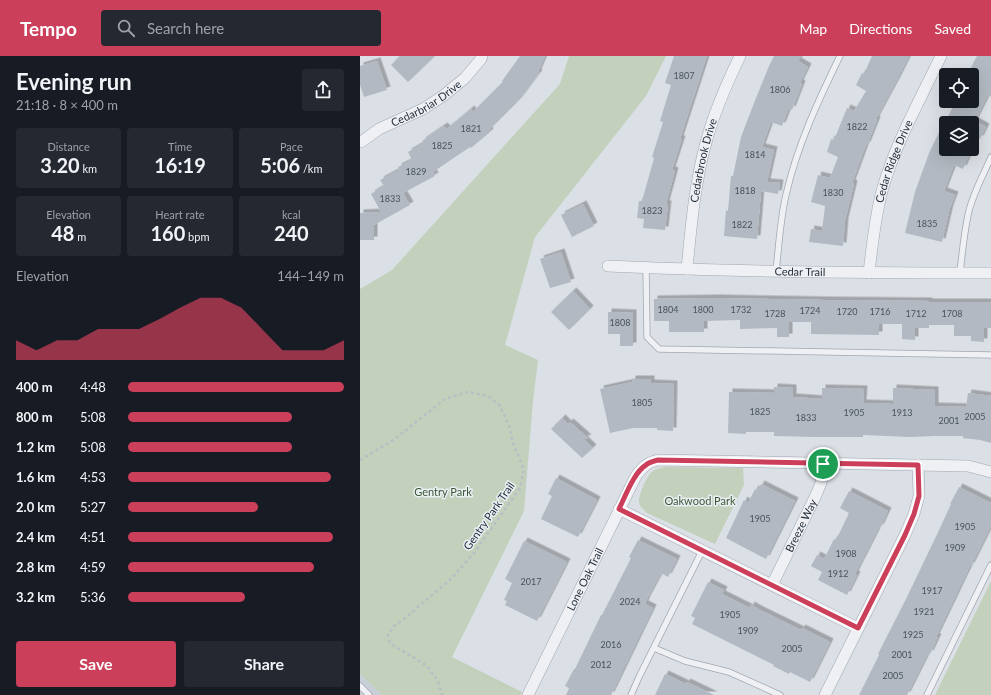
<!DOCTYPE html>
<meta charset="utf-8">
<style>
body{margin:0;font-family:Lato,sans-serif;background:#242831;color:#f1f3f6;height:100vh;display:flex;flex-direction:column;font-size:15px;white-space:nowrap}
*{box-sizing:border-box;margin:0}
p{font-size:13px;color:#9ea1a6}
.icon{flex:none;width:22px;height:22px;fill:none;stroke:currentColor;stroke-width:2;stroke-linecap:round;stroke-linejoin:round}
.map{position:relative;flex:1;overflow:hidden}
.panel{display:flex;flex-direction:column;background:#171b24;width:360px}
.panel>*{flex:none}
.fabs{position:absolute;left:579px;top:12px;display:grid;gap:8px}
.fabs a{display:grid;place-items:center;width:40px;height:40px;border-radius:4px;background:#171b24;box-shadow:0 4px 16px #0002;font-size:20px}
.pin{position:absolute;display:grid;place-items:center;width:34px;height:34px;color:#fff;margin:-17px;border:2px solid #fff;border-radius:50%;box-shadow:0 1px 4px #0007}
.round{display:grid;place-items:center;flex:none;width:42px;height:42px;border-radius:4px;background:#242831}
.summary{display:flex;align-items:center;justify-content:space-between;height:68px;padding:0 16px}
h1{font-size:22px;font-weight:700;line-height:30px}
.metrics{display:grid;grid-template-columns:repeat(3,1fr);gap:6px;height:68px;padding:4px 16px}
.metrics div{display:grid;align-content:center;border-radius:4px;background:#242831;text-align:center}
.metrics b{font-size:20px;font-weight:700}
.metrics small{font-size:11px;font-weight:400}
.metrics p{font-size:11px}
.chart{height:112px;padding:8px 16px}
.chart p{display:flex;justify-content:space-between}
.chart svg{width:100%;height:72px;margin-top:4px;fill:#cc3f5b;opacity:.7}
.button{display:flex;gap:8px;margin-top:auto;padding:8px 16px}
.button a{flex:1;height:46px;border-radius:4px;background:#cc3f5b;color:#fff;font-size:16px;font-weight:700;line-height:46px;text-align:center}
.button a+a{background:#242831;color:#f1f3f6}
ul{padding:0 16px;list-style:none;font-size:13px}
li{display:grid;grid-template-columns:64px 48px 1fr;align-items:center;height:30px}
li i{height:10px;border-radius:5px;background:#cc3f5b}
header{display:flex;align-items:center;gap:24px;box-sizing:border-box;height:56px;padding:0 20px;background:#cc3f5b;color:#fff}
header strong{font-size:19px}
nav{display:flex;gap:22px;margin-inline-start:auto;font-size:14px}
.search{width:280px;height:36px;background:#242831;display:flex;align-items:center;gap:10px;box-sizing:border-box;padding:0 14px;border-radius:4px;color:#9ea1a6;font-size:15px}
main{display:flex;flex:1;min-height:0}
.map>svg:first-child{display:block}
</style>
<header>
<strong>Tempo</strong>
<div class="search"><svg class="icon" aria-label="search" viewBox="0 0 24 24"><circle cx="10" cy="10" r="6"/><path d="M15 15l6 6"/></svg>Search here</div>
<nav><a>Map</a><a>Directions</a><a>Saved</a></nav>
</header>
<main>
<section class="panel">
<div class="summary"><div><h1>Evening run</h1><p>21:18 · 8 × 400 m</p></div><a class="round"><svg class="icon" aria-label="share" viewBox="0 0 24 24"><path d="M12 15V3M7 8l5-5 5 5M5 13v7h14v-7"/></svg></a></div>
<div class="metrics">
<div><p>Distance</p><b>3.20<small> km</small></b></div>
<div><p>Time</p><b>16:19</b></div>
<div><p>Pace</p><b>5:06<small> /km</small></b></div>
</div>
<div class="metrics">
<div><p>Elevation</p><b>48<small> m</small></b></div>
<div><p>Heart rate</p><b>160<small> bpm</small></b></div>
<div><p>kcal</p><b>240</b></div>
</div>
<div class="chart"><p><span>Elevation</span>144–149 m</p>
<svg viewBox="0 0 160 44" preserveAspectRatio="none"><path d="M0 44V32L10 38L20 32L30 32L40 25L50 25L60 25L70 19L80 12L90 6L100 6L110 12L120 25L130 38L140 38L150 38L160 32V44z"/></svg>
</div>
<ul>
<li><b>400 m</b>4:48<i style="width:100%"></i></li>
<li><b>800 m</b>5:08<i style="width:76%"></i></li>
<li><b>1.2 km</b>5:08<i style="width:76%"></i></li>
<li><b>1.6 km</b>4:53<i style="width:94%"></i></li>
<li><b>2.0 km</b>5:27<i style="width:60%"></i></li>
<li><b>2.4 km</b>4:51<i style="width:95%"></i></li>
<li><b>2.8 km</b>4:59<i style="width:86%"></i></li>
<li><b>3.2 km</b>5:36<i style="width:54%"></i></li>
</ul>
<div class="button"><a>Save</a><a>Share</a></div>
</section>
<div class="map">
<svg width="631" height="639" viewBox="0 0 631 639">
<defs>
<filter id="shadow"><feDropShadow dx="3.5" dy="-3.5" stdDeviation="0" flood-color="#0004"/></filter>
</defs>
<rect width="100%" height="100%" fill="#dbe0e6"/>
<polygon fill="#c9cfd8" points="0,618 22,639 0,639"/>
<g fill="#c2d0bc">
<polygon points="209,0 306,0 286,40 175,181 145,289 178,304 173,345 164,455 92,601 162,636 161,639 22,639 0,618 0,233 32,214 200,28"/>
<path d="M305 411 383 412 384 429 355 488 287 457C284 454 280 451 279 447 278 440 287 419 293 415 297 412 301 412 305 411Z"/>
<polygon points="631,525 631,639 575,639"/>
</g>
<g fill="#b3b9c2" filter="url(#shadow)">
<polygon points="40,0 75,0 48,26 31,9"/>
<polygon points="160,0 185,0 178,16 179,17 159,44 129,74 130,76 111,92 110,91 73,116 75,120 43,137 50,149 14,169 14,184 0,184 0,157 21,156 11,138 24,130 20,124 39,114 38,111 52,104 48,96 64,87 62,85 84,70 87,73 111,53 113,56 143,26 142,25"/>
<polygon points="314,0 347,0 320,83 322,83 312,114 315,115 306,148 308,148 305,174 283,172 284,163 277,162 279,145 282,145 294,102 292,101 303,66 300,65 311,29 305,27"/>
<polygon points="414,0 441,0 438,5 448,11 440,27 442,28 432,54 429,52 422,70 411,66 402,91 414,94 407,126 420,127 418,138 401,135 397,183 364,180 366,154 368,155 371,120 373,120 381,81 394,47 409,10"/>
<polygon points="512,0 549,0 537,24 516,63 517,64 507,89 506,89 492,127 494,128 485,165 483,190 449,186 451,173 462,175 465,150 451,146 458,119 470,122 478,101 467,96 471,83 474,84 487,52 494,55 506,35 496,29 502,17 504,18"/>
<polygon points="617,0 631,0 631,41 628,39 615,65 626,71 620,83 612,79 612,67 586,67 586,93 612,93 603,113 594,109 584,135 595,139 590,152 582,186 545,177 555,136 569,97 586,62 586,64 596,45 612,45 612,19 607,19"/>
<polygon points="17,5 27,34 4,41 0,29 0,10"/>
<polygon points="223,148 234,170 212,181 201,159"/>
<polygon points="201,196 211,226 190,232 180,203"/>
<polygon points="213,235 230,253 209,274 191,256"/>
<polygon points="356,242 464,244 569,245 569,246 631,246 631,272 624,272 624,286 611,285 611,280 594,280 594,269 569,269 569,272 555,272 555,284 542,283 542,268 519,268 519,279 451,278 451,266 429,266 429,281 417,281 417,272 380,273 380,264 344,265 344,276 309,276 309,265 294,265 294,243"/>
<polygon points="248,256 273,257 273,290 260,290 260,278 248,278"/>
<polygon points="272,323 291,323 291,327 314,328 313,375 297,374 297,372 273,372 250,377 240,333 272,326"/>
<polygon points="414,331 433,332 433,341 462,343 462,332 504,333 503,347 533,348 533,332 575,334 575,350 606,351 608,337 631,340 631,387 620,384 603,382 603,380 575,380 550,381 503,379 503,381 455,381 414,380 414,376 386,376 386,378 368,377 369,336 414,337"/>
<polygon points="202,362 208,368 210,366 228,382 224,383 233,392 222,402 191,373"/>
<polygon points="196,422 237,444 218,481 181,463 192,440 188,438"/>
<polygon points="401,428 435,445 406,503 366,482 384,444 388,447 395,433 398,434"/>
<polygon points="599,431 631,447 631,470 611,510 610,510 576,581 578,581 570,598 568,597 547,639 499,639 519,599 518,598 523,588 546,543 581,470 591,448 590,448"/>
<polygon points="489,435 528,455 520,472 519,471 495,518 497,519 487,539 458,524 462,516 451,510 457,499 464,503 474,483 476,484 489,457 480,452"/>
<polygon points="278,484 317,503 308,521 301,517 287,543 285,548 293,552 251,639 206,639 209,632 205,630 214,613 215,613 241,559 242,559 271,502 269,501"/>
<polygon points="164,485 207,506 177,565 145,549 147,545 144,544 152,527 145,523"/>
<polygon points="348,526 364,534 362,538 390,552 391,549 400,554 441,574 442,572 470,586 450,626 430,616 429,618 413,610 414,609 332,568 335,562 331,560"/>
<polygon points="305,618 326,628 327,626 354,639 295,639"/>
</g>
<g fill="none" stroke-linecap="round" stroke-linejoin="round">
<defs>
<g id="lane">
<polyline points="286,212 287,281 299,293 631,299"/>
<path d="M416 215C419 190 420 164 426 139 437 90 458 45 480 0"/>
<path d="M600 217C602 198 604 178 608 159 612 139 623 120 631 101"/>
<polyline points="294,592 325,605 369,616 420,639"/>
<polyline points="0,630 9,639"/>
<polyline points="271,639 279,621 342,495"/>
<polyline points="567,639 631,509"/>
</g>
<g id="street">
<path id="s1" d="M1 86 19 73 63 53 83 40 105 22 121 3 122 0"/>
<path id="s2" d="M248 210C376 216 503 217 631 217"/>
<path id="s3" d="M327 213C331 170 335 125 347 83 355 54 367 27 380 0"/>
<path id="s4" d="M509 217C512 189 515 162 522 135 535 88 560 44 581 0"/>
<polyline points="259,453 498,572"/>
<path id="s5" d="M412 529 456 439 461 427 463 407"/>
<path id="s6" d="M168 639 276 420C283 411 286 407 298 404L608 410 631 416"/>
<polyline points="465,639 545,479 554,458 559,440 558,409"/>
</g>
</defs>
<use href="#lane" stroke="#a1a7b0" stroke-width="7"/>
<use href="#street" stroke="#a1a7b0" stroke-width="12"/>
<polyline stroke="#babec4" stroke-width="2.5" stroke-dasharray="3 3" stroke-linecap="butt" points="0,404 25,389 36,382 85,343 108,336 128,340 140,350 149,369 153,387 164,414 160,432 114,497 91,523 44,563 34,570 28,579 30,587 39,593 55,602 67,610 78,625 82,639"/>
<use href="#lane" stroke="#eef0f4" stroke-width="5.5"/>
<use href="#street" stroke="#eef0f4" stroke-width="11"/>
</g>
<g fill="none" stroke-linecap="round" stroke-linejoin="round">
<defs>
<path id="route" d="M298 404 558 409 559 440 554 458 545 479 498 572 259 453C265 441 274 416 286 409 289 406 294 405 298 404Z"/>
</defs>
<use href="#route" stroke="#fff" stroke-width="8"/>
<use href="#route" stroke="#cc3f5b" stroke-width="5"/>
</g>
<g text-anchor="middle" stroke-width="3" stroke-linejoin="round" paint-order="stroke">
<g font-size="9" fill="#48525e">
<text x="324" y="23">1807</text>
<text x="420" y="37">1806</text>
<text x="497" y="74">1822</text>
<text x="111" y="76">1821</text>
<text x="82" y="93">1825</text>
<text x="395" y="102">1814</text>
<text x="56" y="119">1829</text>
<text x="385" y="138">1818</text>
<text x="473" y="140">1830</text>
<text x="30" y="146">1833</text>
<text x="292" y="158">1823</text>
<text x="567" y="171">1835</text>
<text x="382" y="172">1822</text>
<text x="308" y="257">1804</text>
<text x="343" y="257">1800</text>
<text x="381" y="257">1732</text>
<text x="450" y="258">1724</text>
<text x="487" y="259">1720</text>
<text x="520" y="259">1716</text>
<text x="415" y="261">1728</text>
<text x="556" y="261">1712</text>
<text x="592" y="261">1708</text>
<text x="260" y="270">1808</text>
<text x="282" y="350">1805</text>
<text x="400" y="359">1825</text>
<text x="494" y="360">1905</text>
<text x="542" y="360">1913</text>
<text x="615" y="364">2005</text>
<text x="446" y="365">1833</text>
<text x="589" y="368">2001</text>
<text x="400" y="466">1905</text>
<text x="605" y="474">1905</text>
<text x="595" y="495">1909</text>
<text x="486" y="501">1908</text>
<text x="478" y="521">1912</text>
<text x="171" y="529">2017</text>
<text x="572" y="538">1917</text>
<text x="270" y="549">2024</text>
<text x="564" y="559">1921</text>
<text x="370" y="562">1905</text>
<text x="388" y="578">1909</text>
<text x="553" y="582">1925</text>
<text x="251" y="592">2016</text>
<text x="432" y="596">2005</text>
<text x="542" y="602">2001</text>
<text x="241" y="612">2012</text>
<text x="533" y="623">2005</text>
</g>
<g font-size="11" fill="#252f3c" stroke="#eaeff4">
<text dy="4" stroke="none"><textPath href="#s1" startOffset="76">Cedarbriar Drive</textPath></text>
<text dy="4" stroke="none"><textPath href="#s3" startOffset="110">Cedarbrook Drive</textPath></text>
<text dy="4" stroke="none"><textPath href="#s4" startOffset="115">Cedar Ridge Drive</textPath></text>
<text dy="4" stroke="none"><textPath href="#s2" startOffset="192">Cedar Trail</textPath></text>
<text transform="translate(129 460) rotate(-55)" y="4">Gentry Park Trail</text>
<text dy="4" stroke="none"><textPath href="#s5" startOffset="66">Breeze Way</textPath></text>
<text dy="4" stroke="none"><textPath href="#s6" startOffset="129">Lone Oak Trail</textPath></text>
</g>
<g font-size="11" fill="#3b5733" stroke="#eaeff4">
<text x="83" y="440">Gentry Park</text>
<text x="340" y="449">Oakwood Park</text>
</g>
</g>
</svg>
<div class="fabs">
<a><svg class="icon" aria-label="locate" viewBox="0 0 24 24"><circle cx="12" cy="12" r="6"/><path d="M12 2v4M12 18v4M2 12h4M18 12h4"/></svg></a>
<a><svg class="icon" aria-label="layers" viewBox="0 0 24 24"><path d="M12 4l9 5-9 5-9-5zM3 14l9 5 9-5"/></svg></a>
</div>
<div class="pin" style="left:463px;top:408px;background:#1e9e55"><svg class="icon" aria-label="arrive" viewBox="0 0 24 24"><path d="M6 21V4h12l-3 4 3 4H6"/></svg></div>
</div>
</main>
